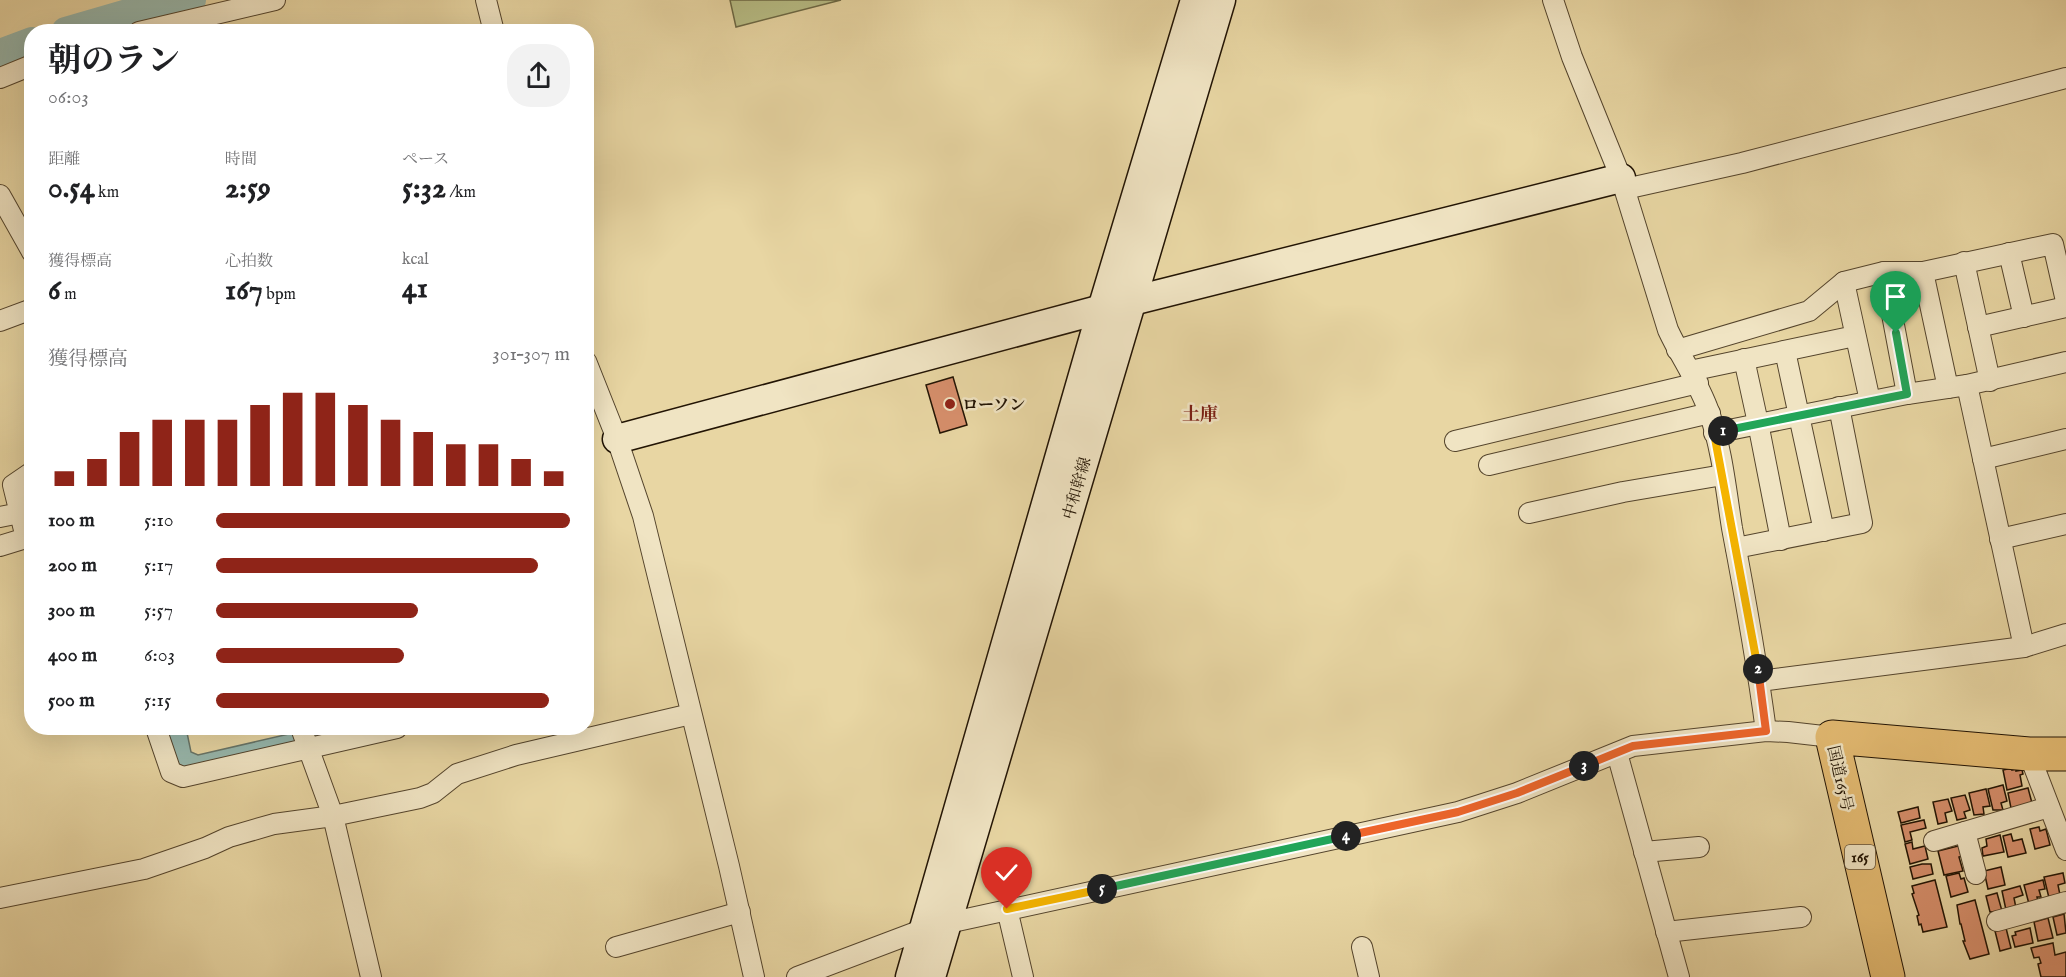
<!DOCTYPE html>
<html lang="ja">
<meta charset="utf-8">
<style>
body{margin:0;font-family:"IM FELL English","Noto Serif JP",serif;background:#f2f2f2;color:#202124;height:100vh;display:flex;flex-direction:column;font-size:22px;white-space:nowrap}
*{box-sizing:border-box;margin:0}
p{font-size:20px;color:#757577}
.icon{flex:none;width:33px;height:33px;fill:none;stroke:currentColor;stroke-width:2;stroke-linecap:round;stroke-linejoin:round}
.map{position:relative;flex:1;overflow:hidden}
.details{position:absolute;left:24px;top:24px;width:570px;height:711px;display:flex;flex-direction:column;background:#fff;border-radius:24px;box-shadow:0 6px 24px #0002}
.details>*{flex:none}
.pin{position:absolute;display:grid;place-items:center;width:51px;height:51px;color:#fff;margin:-62px -26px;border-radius:50% 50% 50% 0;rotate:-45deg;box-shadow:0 0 6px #0007}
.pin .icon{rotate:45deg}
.km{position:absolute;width:30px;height:30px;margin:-15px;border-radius:50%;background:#222;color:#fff;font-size:16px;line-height:30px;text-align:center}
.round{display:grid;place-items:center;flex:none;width:63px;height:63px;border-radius:24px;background:#f2f2f2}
.headline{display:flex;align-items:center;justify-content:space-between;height:102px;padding:0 24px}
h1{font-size:33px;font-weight:700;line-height:45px}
.stats{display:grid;grid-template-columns:repeat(3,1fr);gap:9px;height:102px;padding:6px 24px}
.stats div{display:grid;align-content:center}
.stats b{font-size:30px;font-weight:700}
.stats small{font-size:16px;font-weight:400}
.stats p{font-size:16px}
.chart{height:168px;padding:12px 24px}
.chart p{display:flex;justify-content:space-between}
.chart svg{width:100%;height:108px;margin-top:6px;stroke:#8f2418;stroke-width:6}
ul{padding:0 24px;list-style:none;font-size:20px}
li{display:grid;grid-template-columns:96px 72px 1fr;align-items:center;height:45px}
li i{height:15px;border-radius:8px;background:#8f2418}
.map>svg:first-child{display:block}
</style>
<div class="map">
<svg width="2066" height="977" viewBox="0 0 2066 977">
<rect width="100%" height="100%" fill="#e8d6a3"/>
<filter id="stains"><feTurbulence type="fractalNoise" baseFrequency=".00333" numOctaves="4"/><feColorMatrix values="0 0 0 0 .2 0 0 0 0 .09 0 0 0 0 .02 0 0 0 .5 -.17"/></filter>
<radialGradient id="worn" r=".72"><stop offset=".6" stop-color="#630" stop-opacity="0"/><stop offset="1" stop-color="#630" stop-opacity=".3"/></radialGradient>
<polygon fill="#b7bd85" stroke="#6c6844" stroke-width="1.5" points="730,0 841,0 736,27"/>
<polygon fill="#98b8ad" stroke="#697669" stroke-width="1.5" points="165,728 186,728 191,752 198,755 315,728 369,728 187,769 177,763"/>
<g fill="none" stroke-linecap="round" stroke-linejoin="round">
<g stroke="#98b8ad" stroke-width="30">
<polyline points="66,32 131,13 191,0"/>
<polyline points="0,54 32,42"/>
</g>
</g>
<g fill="#d78f6c" stroke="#221404" stroke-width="1.5">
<polygon points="953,377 967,425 940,433 926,385"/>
<polygon points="2012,768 2012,770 2016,769 2016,771 2022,770 2023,774 2020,775 2022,786 2007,790 2003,770"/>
<polygon points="2003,785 2007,801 2001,803 2003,810 1993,810 1988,789"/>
<polygon points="2028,788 2032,803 2011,808 2008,793"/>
<polygon points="1986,789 1990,806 1983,807 1984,814 1974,815 1969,793"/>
<polygon points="1965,795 1970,810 1964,812 1966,818 1957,820 1951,798"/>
<polygon points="1948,799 1952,811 1945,813 1947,822 1938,824 1933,802"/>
<polygon points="1918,807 1920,818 1901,823 1898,812"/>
<polygon points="1924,820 1926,828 1910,832 1912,840 1905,842 1901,825"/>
<polygon points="2039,827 2040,831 2046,829 2050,845 2035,849 2030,829"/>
<polygon points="2011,834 2013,841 2022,839 2026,853 2008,857 2003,836"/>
<polygon points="2000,835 2004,852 1983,856 1982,848 1987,846 1986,839"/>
<polygon points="1912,842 1913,849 1925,846 1928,859 1910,864 1905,844"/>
<polygon points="1958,846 1963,856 1959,857 1963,871 1944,875 1938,851"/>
<polygon points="1922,864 1931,864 1933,874 1913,879 1910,867"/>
<polygon points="2001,867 2005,885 1988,889 1984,871"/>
<polygon points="1959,873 1961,879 1964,878 1968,892 1951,897 1946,876"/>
<polygon points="2063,873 2065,883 2058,885 2060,895 2049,898 2044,877"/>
<polygon points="1935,880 1947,927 1923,932 1921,924 1919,925 1917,916 1919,915 1912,894 1914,893 1912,886"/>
<polygon points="2043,880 2045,889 2039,890 2041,897 2037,897 2038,902 2029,904 2024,885"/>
<polygon points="2020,886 2023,895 2014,898 2016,908 2006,910 2002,891"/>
<polygon points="1997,893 2002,911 1990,912 1986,896"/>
<polygon points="1975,900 1989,954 1970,959 1963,941 1965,941 1961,924 1960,924 1957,905"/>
<polygon points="2064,914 2066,933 2057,935 2053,917"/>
<polygon points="2048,918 2053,938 2038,941 2034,922"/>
<polygon points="2006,928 2011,948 2000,951 1995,931"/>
<polygon points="2030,928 2033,943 2015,947 2012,936 2016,935 2015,932"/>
<polygon points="2053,943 2055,955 2066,952 2066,977 2041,977 2038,964 2041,963 2039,957 2034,958 2031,948"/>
</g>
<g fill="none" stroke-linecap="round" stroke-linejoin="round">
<defs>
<g id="street">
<polyline points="486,0 494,32"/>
<path d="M1553 0 1572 57 1621 178 1668 330C1681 358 1699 383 1709 412 1722 449 1726 490 1732 528 1745 596 1757 663 1766 731"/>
<polyline points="139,32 275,0"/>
<polyline points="0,78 32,65"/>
<polyline points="1625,189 1742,163 2066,78"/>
<polyline points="0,195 32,252"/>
<polyline points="2009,253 2024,317"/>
<polyline points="1964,262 1990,381"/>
<polyline points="1884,272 1907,394"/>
<polyline points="1923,272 1948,388"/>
<polyline points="1844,282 1870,401"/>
<polyline points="0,321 32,309"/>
<polyline points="1978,327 2066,307"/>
<polyline points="1677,350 1809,311 1844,282 1884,272 1923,272 2053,244 2066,301"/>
<polyline points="1785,351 1824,531"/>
<polyline points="1744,359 1758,423 1781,540"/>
<polyline points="586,361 617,439 643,516 729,866 754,977"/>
<polyline points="1690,371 1855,336"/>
<polyline points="1967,385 2024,647"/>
<polyline points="1714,433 1907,394 1967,385 2066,362"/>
<polyline points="1455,441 1698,383"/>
<polyline points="1983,459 2066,439"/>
<polyline points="1489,465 1710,413"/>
<polyline points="32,472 13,485 26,538 32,542"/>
<polyline points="1529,513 1623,492 1723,475"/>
<polyline points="0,517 20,513"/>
<polyline points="2000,539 2066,524"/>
<polyline points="0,546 26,538"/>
<polyline points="1736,548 1862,523 1839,407"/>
<polyline points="1760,681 2024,647 2066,634"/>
<polyline points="156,728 171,772 183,777 397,728"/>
<polyline points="301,728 333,816 371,977"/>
<polyline points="1617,753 1679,977"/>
<polyline points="2029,754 2066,850"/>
<polyline points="1965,832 1976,874"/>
<polyline points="1934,841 2049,807"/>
<polyline points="1644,852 1699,847"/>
<polyline points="0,898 144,869 205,848 229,837 274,824 333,816 420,798 433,793 457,774 516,755 691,714"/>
<polyline points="1007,909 1023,977"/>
<polyline points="1997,921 2066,902"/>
<polyline points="1666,932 1801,917"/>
<polyline points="616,947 740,912"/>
<polyline points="1362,947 1369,977"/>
<polyline points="797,977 924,929 948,923 1458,812 1517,793 1633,746 1766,731 1788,732 1832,737"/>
</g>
<g id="secondary">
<polyline points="617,439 1132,301 1621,178"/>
<polyline points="910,977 1102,309 1195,0"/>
<polyline points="931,977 1221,0"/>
</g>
<polyline id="highway" points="1888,977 1832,737 2029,754 2066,754"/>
</defs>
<use href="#street" stroke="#54442c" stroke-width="22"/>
<use href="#secondary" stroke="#221404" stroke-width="31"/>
<use href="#highway" stroke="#221404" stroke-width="35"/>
<use href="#street" stroke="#f0e4c3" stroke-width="20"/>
<use href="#secondary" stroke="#f0e4c3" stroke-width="28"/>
<use href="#highway" stroke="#e4bb72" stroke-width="33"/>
</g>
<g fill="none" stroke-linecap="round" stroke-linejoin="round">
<defs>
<polyline id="split-1" points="1723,431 1907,394 1896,333"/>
<polyline id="split-2" points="1723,431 1714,433 1758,669"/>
<polyline id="split-3" points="1584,766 1633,746 1766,731 1758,669"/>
<polyline id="split-4" points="1346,836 1458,812 1517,793 1584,766"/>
<polyline id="split-5" points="1102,889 1346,836"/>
<polyline id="split-6" points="1007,909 1102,889"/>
</defs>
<use href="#split-1" stroke="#fff" stroke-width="12"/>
<use href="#split-2" stroke="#fff" stroke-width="12"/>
<use href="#split-3" stroke="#fff" stroke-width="12"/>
<use href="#split-4" stroke="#fff" stroke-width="12"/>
<use href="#split-5" stroke="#fff" stroke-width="12"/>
<use href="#split-6" stroke="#fff" stroke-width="12"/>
<use href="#split-1" stroke="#22a559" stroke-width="8"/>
<use href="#split-2" stroke="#f5b400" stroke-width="8"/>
<use href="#split-3" stroke="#f0652b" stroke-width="8"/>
<use href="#split-4" stroke="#f0652b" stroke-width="8"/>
<use href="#split-5" stroke="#22a559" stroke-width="8"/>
<use href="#split-6" stroke="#f5b400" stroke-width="8"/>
</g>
<circle fill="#8f2418" stroke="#f0e4c3" stroke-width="2" cx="950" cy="404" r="6"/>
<g text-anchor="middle" stroke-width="5" stroke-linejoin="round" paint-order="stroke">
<rect fill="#f0e4c3" stroke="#60523d" stroke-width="1.5" x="1845" y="845" width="30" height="24" rx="4.5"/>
<g font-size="15" font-weight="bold" fill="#221404">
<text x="1860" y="862">165</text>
</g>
<g font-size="16" font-weight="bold" fill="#221404" stroke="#f0e4c3" text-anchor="start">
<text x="962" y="410">ローソン</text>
</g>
<g font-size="16" fill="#221404" stroke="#f0e4c3">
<text transform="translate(1076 488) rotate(-74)" y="6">中和幹線</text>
<text transform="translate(1841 778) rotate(77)" y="6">国道165号</text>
</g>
<g font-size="18" font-weight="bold" fill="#7a1f14" stroke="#f0e4c3">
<text x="1200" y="420">土庫</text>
</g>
</g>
<rect width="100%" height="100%" filter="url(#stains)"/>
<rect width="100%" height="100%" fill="url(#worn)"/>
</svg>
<div class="pin" style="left:1896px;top:333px;background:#1e9e55"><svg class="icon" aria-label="arrive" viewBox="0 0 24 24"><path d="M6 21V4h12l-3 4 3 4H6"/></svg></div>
<div class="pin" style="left:1007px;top:909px;background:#d93025"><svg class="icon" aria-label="check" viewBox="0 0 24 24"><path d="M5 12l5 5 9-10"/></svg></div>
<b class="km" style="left:1723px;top:431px">1</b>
<b class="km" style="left:1758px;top:669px">2</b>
<b class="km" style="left:1584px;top:766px">3</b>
<b class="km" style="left:1346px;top:836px">4</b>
<b class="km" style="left:1102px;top:889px">5</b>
<section class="details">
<div class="headline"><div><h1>朝のラン</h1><p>06:03</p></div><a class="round"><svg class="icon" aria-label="share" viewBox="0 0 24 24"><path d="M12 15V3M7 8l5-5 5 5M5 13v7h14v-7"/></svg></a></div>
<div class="stats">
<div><p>距離</p><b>0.54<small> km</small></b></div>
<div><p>時間</p><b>2:59</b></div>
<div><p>ペース</p><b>5:32<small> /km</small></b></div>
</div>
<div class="stats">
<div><p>獲得標高</p><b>6<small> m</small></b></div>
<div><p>心拍数</p><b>167<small> bpm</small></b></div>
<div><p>kcal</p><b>41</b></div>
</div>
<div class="chart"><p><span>獲得標高</span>301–307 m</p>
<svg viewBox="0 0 160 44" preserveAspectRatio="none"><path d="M5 44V38M15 44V33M25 44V22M35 44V17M45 44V17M55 44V17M65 44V11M75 44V6M85 44V6M95 44V11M105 44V17M115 44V22M125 44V27M135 44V27M145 44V33M155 44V38"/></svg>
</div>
<ul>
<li><b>100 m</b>5:10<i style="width:100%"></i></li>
<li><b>200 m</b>5:17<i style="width:91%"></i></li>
<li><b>300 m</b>5:57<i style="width:57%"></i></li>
<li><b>400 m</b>6:03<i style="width:53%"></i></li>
<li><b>500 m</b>5:15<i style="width:94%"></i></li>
</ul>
</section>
</div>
